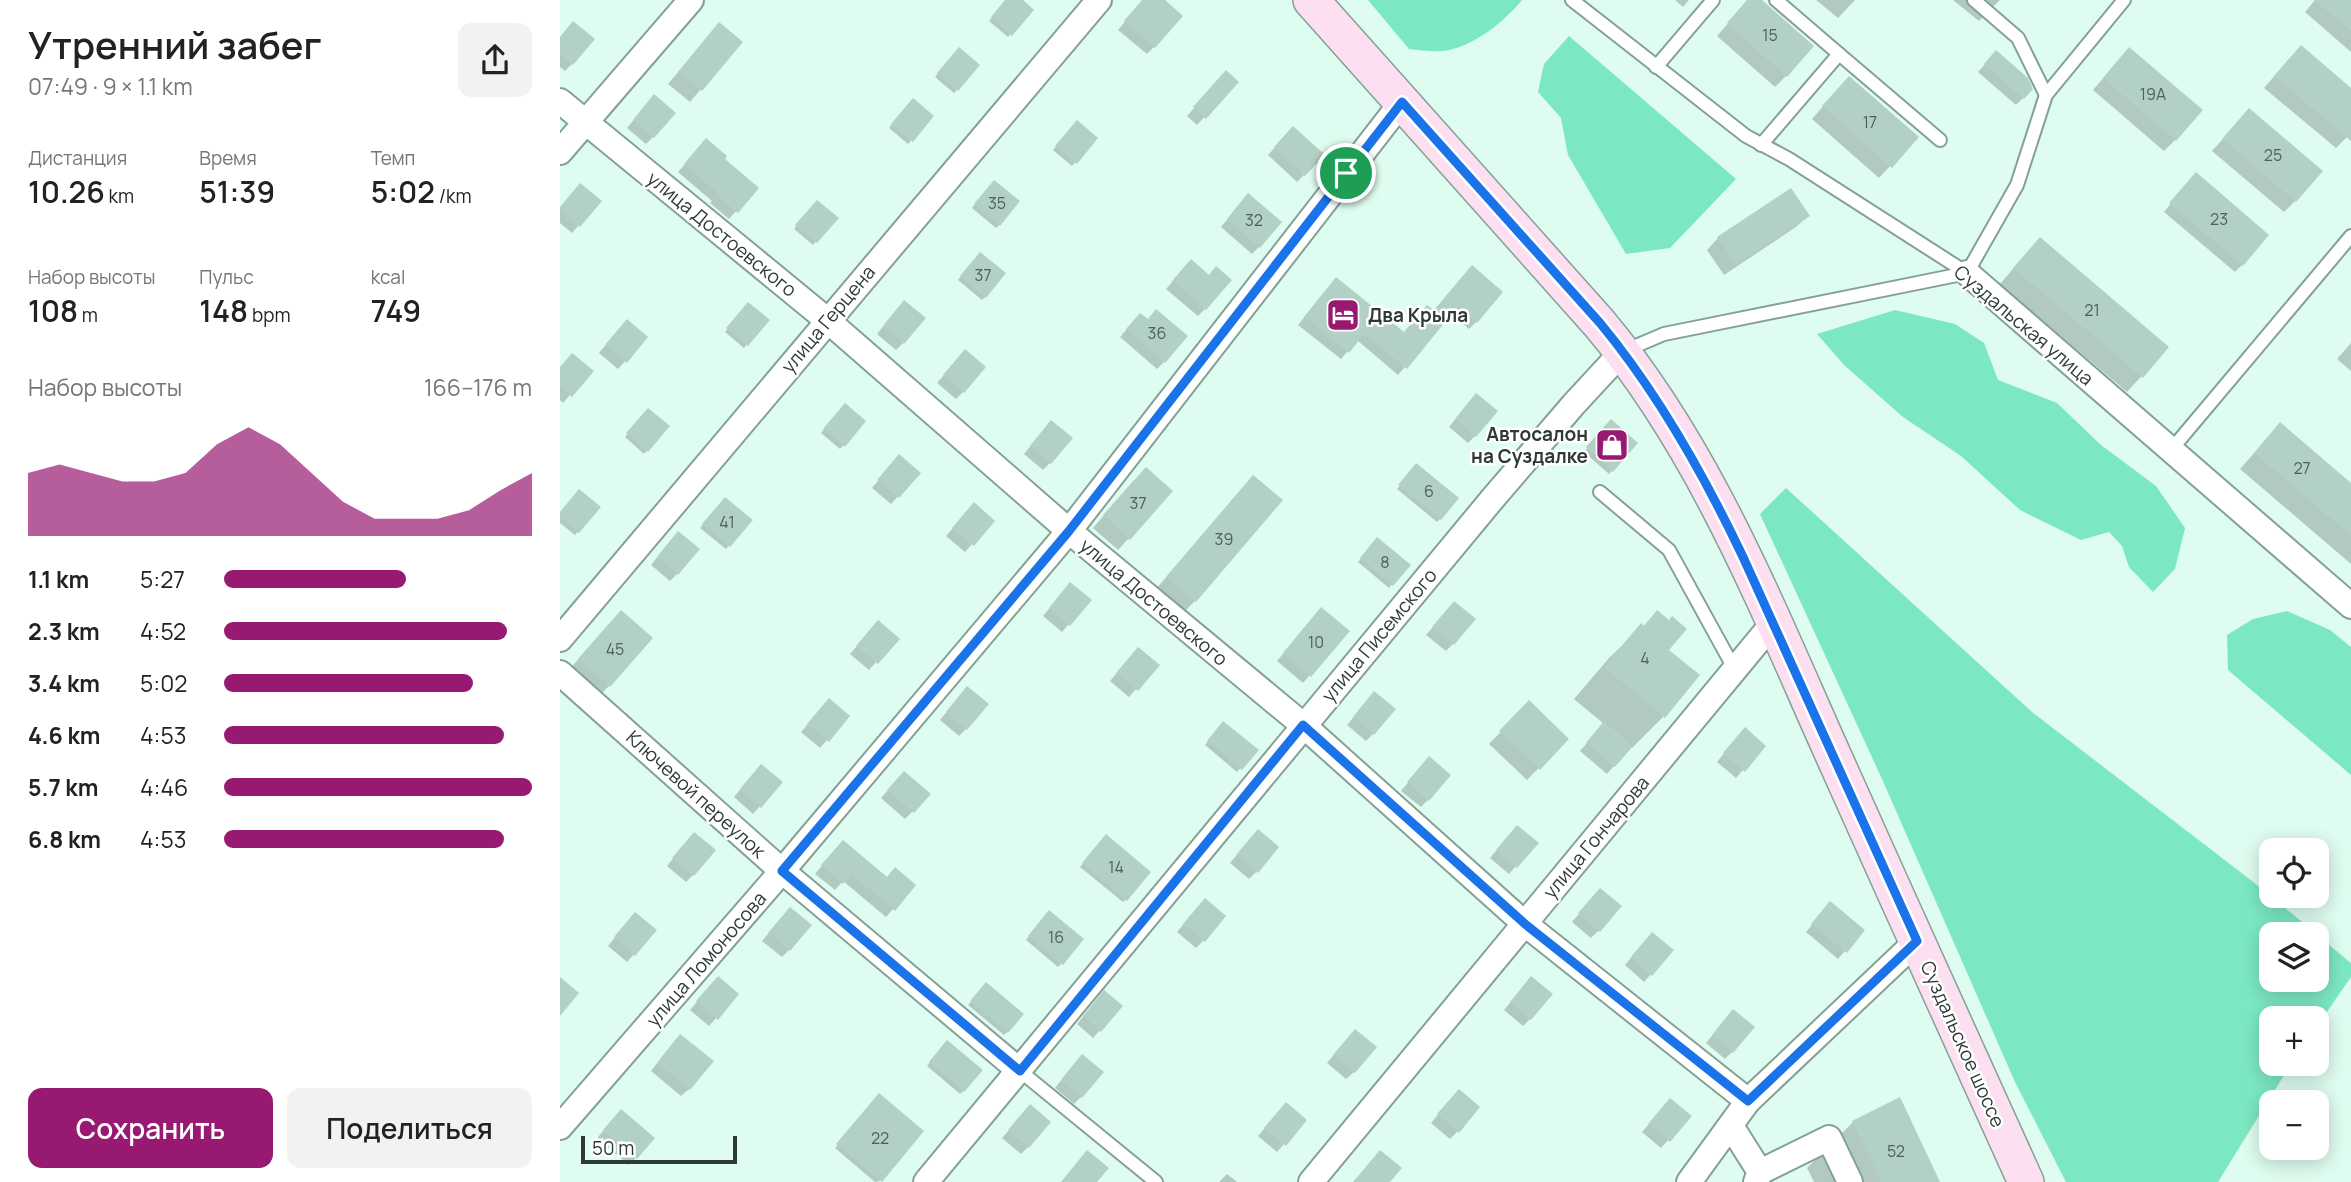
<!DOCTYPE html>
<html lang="ru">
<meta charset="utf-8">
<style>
body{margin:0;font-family:Manrope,sans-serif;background:#f2f2f2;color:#222;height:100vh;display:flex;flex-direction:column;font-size:26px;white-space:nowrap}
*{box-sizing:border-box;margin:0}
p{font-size:23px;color:#767676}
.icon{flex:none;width:38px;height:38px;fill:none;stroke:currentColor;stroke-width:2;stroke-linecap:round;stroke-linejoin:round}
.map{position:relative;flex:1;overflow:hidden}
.details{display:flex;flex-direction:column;background:#fff;width:560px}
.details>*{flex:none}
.controls{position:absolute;left:1699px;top:838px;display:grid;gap:14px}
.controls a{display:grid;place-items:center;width:70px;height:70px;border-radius:14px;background:#fff;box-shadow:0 4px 18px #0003;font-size:35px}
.scale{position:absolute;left:21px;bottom:18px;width:156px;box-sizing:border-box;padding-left:7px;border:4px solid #2e3a35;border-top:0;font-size:19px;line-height:24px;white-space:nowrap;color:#2e3a35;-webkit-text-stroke:5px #fff;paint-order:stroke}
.pin{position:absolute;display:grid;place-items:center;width:60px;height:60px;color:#fff;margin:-30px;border:4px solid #fff;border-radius:50%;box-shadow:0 2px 7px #0007}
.round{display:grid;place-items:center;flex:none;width:74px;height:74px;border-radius:14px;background:#f2f2f2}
.headline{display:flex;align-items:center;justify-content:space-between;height:119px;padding:0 28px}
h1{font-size:38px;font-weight:600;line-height:52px}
.stats{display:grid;grid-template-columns:repeat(3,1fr);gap:10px;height:119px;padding:7px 28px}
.stats div{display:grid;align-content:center}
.stats b{font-size:30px;font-weight:600}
.stats small{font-size:19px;font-weight:400}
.stats p{font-size:19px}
.chart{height:196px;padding:14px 28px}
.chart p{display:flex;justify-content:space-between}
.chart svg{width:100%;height:126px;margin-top:7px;fill:#981971;opacity:.7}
.cta{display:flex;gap:14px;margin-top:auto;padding:14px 28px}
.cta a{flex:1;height:80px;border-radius:14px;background:#981971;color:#fff;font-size:28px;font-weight:600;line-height:80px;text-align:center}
.cta a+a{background:#f2f2f2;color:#222}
ul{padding:0 28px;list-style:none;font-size:23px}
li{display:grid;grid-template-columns:112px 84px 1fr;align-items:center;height:52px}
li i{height:18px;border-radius:9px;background:#981971}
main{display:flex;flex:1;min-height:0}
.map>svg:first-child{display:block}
</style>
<main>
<section class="details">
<div class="headline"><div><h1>Утренний забег</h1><p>07:49 · 9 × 1.1 km</p></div><a class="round"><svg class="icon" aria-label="share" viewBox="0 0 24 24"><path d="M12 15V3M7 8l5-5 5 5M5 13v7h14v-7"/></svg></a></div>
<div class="stats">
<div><p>Дистанция</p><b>10.26<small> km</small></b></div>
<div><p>Время</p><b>51:39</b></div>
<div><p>Темп</p><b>5:02<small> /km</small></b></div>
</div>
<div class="stats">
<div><p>Набор высоты</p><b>108<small> m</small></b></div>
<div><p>Пульс</p><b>148<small> bpm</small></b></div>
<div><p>kcal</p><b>749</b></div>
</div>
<div class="chart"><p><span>Набор высоты</span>166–176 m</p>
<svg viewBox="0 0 160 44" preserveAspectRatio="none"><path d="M0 44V22L10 19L20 22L30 25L40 25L50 22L60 12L70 6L80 12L90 22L100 32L110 38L120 38L130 38L140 35L150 28L160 22V44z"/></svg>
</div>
<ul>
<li><b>1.1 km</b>5:27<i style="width:59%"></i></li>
<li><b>2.3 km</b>4:52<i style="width:92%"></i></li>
<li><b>3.4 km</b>5:02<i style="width:81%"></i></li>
<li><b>4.6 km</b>4:53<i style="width:91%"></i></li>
<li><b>5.7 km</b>4:46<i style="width:100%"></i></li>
<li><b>6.8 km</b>4:53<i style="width:91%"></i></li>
</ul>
<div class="cta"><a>Сохранить</a><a>Поделиться</a></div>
</section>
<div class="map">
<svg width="1791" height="1182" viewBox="0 0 1791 1182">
<rect width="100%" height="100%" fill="#defcef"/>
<g fill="#7ce8c2">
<path d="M808 0H962C944 22 912 48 883 51 872 52 860 50 849 49Z"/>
<polygon points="1009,36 1176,179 1110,248 1066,254 1008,155 1001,118 978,92 984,64"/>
<polygon points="1335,310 1395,324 1424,343 1438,380 1497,403 1541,445 1596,486 1625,528 1615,569 1593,592 1569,567 1562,546 1549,532 1521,540 1460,510 1401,456 1343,417 1284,365 1257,334"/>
<polygon points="1226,488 1472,712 1692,881 1757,934 1712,934 1712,980 1757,980 1757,935 1791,963 1791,977 1757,1026 1757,1018 1712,1018 1712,1064 1731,1064 1658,1182 1506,1182 1455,1082 1322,779 1200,514"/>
<polygon points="1727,611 1770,630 1791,647 1791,775 1668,670 1667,635 1693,619"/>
</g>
<g fill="#0003">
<polygon points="447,0 460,0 472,10 448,37 429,21"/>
<polygon points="583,0 603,0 594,47 587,54 558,30"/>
<polygon points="1115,0 1129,0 1123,7"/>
<polygon points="1189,0 1199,0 1226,76 1215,87 1157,36"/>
<polygon points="1256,0 1295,0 1278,18"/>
<polygon points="1393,0 1440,0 1419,21"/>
<polygon points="1755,0 1791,0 1791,52 1745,12"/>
<polygon points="159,24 180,42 130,102 108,84"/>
<polygon points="0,38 12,64 5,71 0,67"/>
<polygon points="399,49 418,65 394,93 375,77"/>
<polygon points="1729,59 1787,137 1776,148 1704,88"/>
<polygon points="1429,60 1463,98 1456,105 1418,72"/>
<polygon points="1558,61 1615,140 1604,151 1533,90"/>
<polygon points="659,80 677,82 637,125 627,116"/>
<polygon points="1278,89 1330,166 1319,178 1252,119"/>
<polygon points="353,100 372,116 348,144 329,128"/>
<polygon points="87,104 93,137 86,144 67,128"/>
<polygon points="517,122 536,138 512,166 493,150"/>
<polygon points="1678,122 1735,201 1724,212 1652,151"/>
<polygon points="733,128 763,155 737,182 708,155"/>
<polygon points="139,148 163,159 197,188 169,219 150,203 152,201 118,172"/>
<polygon points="1628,182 1682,265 1675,272 1604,212"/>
<polygon points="431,185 439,225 436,228 412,208"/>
<polygon points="257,202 276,218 253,245 234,229"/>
<polygon points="681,203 699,247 692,254 661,227"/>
<polygon points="0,208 19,225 12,233 0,223"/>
<polygon points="1248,216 1236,227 1164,275 1147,250 1158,238"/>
<polygon points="1465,255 1607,348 1567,392 1440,284"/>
<polygon points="417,257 425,297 422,300 398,280"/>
<polygon points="624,269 645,309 638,316 606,289"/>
<polygon points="905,275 916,322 909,329 890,313 838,375 797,340 781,359 738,325 769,287 844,334 873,312"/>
<polygon points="188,304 207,320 184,348 165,332"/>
<polygon points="337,309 343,343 336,350 317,334"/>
<polygon points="573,322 604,362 597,369 560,337"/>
<polygon points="59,329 86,338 58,369 39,353"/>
<polygon points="1791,343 1791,371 1777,359"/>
<polygon points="398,359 403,392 396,399 377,383"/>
<polygon points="0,368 31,371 3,403 0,400"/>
<polygon points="909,402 915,436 908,443 889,427"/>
<polygon points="285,406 304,422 280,449 261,433"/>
<polygon points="88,410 107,426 84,454 65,437"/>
<polygon points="1051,421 1076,443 1049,474 1024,452"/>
<polygon points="1720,424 1791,485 1791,564 1680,469"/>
<polygon points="484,430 490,463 483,470 464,454"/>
<polygon points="332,464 358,473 331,504 312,488"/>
<polygon points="857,466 880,519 877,522 837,489"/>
<polygon points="574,480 569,538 558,550 533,528"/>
<polygon points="682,489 635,601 624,612 596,589"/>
<polygon points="165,499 190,521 166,549 140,528"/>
<polygon points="38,508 15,535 0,523 0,514"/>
<polygon points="407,512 433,521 405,552 386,536"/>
<polygon points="111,540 117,574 110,581 91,565"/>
<polygon points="817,540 848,566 829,588 798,562"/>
<polygon points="503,592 529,600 502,632 483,616"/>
<polygon points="887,611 893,644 886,651 866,635"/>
<polygon points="1097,613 1107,650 1137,676 1103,717 1072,748 1071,746 1047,774 1020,751 1044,724 1014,699 1050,657"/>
<polygon points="754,617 750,675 743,683 717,661"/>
<polygon points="49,624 49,686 38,697 8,671"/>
<polygon points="311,630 337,639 309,670 290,654"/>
<polygon points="571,657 597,665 569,697 550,681"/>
<polygon points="400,696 406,729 399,736 380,720"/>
<polygon points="807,701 813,734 806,741 787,725"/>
<polygon points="969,703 1007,739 967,780 929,744"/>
<polygon points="262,708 288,716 260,748 241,732"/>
<polygon points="660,726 696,751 677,772 645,745"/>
<polygon points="1178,737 1183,770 1176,778 1157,762"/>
<polygon points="862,766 868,800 861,807 841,791"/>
<polygon points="194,773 200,806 193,814 174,797"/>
<polygon points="337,780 369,795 345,819 321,798"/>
<polygon points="950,834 976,843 949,874 930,858"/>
<polygon points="546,836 566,899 563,902 520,867"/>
<polygon points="691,838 696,872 689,879 670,863"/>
<polygon points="127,842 133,875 126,882 107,866"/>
<polygon points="276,849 326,878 354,885 326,917 283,881 275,890 255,874"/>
<polygon points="1033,897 1039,930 1031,938 1012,922"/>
<polygon points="638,907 643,941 636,948 617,932"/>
<polygon points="1263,911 1303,930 1278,959 1246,932"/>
<polygon points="486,915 501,964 498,967 466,940"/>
<polygon points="223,916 229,950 222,957 202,941"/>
<polygon points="68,921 74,954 67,962 48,946"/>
<polygon points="1085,941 1091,974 1084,982 1065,965"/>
<polygon points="427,984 447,1032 444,1035 408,1005"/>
<polygon points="151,985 156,1018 149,1026 130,1010"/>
<polygon points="964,986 970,1019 963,1026 944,1010"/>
<polygon points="537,1000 540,1030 533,1038 517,1024"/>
<polygon points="1166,1019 1172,1052 1165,1059 1146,1043"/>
<polygon points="788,1038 794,1072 786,1079 767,1063"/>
<polygon points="113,1043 129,1089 121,1096 91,1071"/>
<polygon points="384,1045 403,1091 400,1094 367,1066"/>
<polygon points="515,1063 521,1097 514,1104 495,1088"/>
<polygon points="319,1096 362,1131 320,1181 315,1182 275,1148"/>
<polygon points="892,1098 897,1132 890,1139 871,1123"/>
<polygon points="1103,1108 1129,1117 1101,1148 1082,1132"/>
<polygon points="719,1111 724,1144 717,1152 698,1136"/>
<polygon points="463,1114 468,1147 461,1154 442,1138"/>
<polygon points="54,1119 76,1158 69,1165 37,1138"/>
<polygon points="1293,1122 1378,1182 1254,1182 1247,1168"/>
<polygon points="667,1174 677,1182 659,1182"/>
</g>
<g fill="#b3d0c4">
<polygon points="445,0 463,0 474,10 452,36 431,17"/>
<polygon points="582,0 605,0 623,16 595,48 564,21"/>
<polygon points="1187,0 1202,0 1254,46 1227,77 1167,23"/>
<polygon points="1754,0 1791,0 1791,31"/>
<polygon points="13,21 35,39 13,65 0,54 0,37"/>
<polygon points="159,22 183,42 142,91 118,72"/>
<polygon points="1741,45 1791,88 1791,141 1714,76"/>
<polygon points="399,47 420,65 398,91 377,73"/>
<polygon points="1569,47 1643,110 1616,141 1543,78"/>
<polygon points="1436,50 1468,78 1473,89 1464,99 1424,64"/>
<polygon points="666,70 679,82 646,119 633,107"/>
<polygon points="1289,76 1359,137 1332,168 1262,106"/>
<polygon points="94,94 116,113 94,138 73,120"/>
<polygon points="353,98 374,116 353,142 331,124"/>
<polygon points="1689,108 1763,171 1736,202 1662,139"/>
<polygon points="517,120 538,138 517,164 495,146"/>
<polygon points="733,126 765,155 745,176 714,147"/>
<polygon points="146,138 167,156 165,159 199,188 178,213 156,195 158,193 124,164"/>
<polygon points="1636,172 1709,235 1683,266 1609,203"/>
<polygon points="434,180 460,201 440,226 414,204"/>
<polygon points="20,183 42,201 20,227 0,210 0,207"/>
<polygon points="1231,188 1250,216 1176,265 1157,237"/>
<polygon points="688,193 722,222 700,248 667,219"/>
<polygon points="257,200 279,218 257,243 235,225"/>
<polygon points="1480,237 1609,347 1583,378 1453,268"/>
<polygon points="420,252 446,273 426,298 400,276"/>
<polygon points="631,259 649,275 656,266 672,280 646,310 612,281"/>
<polygon points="912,265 943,292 917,323 898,306 847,369 804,334 789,353 744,317 776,277 844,332 867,305 874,310"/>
<polygon points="344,300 366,318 344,344 323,326"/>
<polygon points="188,302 210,320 188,346 166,328"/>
<polygon points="596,309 628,336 605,363 566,329 580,313 588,319"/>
<polygon points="67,319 88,337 67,363 45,345"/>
<polygon points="405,349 426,367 404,393 383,375"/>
<polygon points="12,353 34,371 12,397 0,387 0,367"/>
<polygon points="916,393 938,411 916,437 895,419"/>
<polygon points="285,403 306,421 285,447 263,429"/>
<polygon points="88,408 110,426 88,452 66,433"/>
<polygon points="1051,419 1078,443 1053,472 1026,447"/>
<polygon points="491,420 513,438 491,464 470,446"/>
<polygon points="1720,422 1791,483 1791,536 1694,453"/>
<polygon points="339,454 361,473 339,498 317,480"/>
<polygon points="856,463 899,498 881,520 838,485"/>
<polygon points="586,467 613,491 570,540 543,515"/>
<polygon points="693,475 723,500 636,602 606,577"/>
<polygon points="19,489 41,507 19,533 0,517 0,512"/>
<polygon points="165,497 193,520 170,547 142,524"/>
<polygon points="414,502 435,521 414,546 392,528"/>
<polygon points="118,531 140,549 118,575 97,557"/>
<polygon points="817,537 851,565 833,586 800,558"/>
<polygon points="510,582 532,600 510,626 489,608"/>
<polygon points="894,601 916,619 894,645 872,627"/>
<polygon points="761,607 790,631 751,677 723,653"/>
<polygon points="61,610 93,638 50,687 18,659"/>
<polygon points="1097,610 1109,620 1112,616 1127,629 1109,650 1140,675 1105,718 1044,667 1081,623 1084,626"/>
<polygon points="318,620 340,639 318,664 296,646"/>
<polygon points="578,647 600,665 578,691 556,673"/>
<polygon points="407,686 429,704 407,730 386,712"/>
<polygon points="814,691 836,709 814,735 793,717"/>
<polygon points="269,698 290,716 269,742 247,724"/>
<polygon points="969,700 1009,739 980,770 939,731"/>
<polygon points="663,721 699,750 682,770 647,741"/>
<polygon points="1044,721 1073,746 1055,767 1026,743"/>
<polygon points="1185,727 1206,746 1185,772 1163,753"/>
<polygon points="869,756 891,775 869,801 847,782"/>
<polygon points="201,764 223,782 201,808 180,789"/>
<polygon points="344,771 371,794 354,813 327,790"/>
<polygon points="957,825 979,843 957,868 936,850"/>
<polygon points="698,829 719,847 698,873 676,855"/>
<polygon points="134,832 156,850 134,876 112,858"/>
<polygon points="546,834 591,872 567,901 522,863"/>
<polygon points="283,840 327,877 335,867 356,885 335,911 291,874 283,884 261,865"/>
<polygon points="1040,888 1062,906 1040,932 1018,913"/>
<polygon points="645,898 666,916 645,942 623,924"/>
<polygon points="1270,901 1305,930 1287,953 1251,924"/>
<polygon points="230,907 252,925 230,951 208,933"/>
<polygon points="489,910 524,939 503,965 468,936"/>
<polygon points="75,912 97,930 75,956 54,937"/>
<polygon points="1092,932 1114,950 1092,976 1071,957"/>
<polygon points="158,976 179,994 158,1020 136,1001"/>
<polygon points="971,976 993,994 971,1020 950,1002"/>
<polygon points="0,977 19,993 0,1016"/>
<polygon points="426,982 464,1014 448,1033 410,1001"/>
<polygon points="544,990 563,1006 541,1032 523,1016"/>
<polygon points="1173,1009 1195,1027 1173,1053 1152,1035"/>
<polygon points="795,1029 817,1047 795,1073 773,1055"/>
<polygon points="120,1034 154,1061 130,1090 97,1063"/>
<polygon points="387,1040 423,1070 404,1092 369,1062"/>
<polygon points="522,1054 544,1072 522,1098 501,1080"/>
<polygon points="899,1089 920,1107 899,1133 877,1114"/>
<polygon points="319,1093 364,1131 322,1182 276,1144"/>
<polygon points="1340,1097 1380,1182 1321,1182 1292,1121"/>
<polygon points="1110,1098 1132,1116 1110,1142 1088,1124"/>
<polygon points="726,1102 747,1120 726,1146 704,1128"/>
<polygon points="470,1104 491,1122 469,1148 448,1130"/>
<polygon points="61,1109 95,1138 77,1159 43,1130"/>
<polygon points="527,1150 549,1168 537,1182 501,1182"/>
<polygon points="820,1150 842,1168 830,1182 793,1182"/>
</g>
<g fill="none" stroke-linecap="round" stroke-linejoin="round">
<defs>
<g id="service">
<polyline points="1012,0 1186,136 1229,159 1407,273"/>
<polyline points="1414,0 1458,38 1486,95"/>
<polyline points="1279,54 1380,140"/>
<polyline points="1096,67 1153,0"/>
<polyline points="1201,145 1279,54 1216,0"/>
<polyline points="1064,351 1104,334 1407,273 1457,185 1486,95 1564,0"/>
<polyline points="1611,450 1791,236"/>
<polyline points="1040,492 1109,550 1175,670"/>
<polyline points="460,1071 596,1182"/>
</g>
<g id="minor">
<polyline points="0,101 267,320 509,531 743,725 965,924 1188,1101"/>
<polyline points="0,152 131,0"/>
<polyline points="1407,273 1791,606"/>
<polyline points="0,639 539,0"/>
<polyline points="0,673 222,871 460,1071"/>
<polyline points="1171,1126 1200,1172"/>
<polyline points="0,1127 222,871 509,531 842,102"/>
<polyline points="366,1182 934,497 1014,404 1063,351"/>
<polyline points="751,1182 1214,622"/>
<polyline points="1129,1182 1188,1101 1357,941"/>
<polyline points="1196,1182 1200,1172 1269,1138 1290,1182"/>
</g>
<path id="secondary" d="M751 0 1039 323C1141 444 1202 595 1266 739 1332 887 1399 1034 1466 1182"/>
</defs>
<use href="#service" stroke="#85a196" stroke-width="16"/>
<use href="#minor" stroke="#85a196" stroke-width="28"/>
<use href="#secondary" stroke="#85a196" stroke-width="38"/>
<use href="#service" stroke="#fff" stroke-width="12"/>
<use href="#minor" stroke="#fff" stroke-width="24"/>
<use href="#secondary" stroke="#fcdff0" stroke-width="35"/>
</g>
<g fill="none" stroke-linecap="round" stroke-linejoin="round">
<defs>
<path id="route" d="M842 102 1040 323C1098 393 1144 475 1183 557L1357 941 1188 1101 965 924 743 725 460 1071 222 871 509 531Z"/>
</defs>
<use href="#route" stroke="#fff" stroke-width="14"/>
<use href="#route" stroke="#1a73e8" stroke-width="9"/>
</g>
<defs>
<symbol id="hotel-square" viewBox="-11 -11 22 22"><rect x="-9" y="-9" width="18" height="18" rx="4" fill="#981971" stroke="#fff"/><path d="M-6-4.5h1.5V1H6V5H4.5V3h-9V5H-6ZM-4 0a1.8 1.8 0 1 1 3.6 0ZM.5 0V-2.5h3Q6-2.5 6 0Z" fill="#fff"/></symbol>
<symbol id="shop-square" viewBox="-11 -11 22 22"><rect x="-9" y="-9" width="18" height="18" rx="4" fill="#981971" stroke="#fff"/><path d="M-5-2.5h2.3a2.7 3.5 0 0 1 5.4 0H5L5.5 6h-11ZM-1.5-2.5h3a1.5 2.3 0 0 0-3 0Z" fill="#fff"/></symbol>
</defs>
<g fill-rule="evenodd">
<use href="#hotel-square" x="764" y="296" width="38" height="38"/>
<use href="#shop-square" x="1033" y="426" width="38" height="38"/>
</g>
<g text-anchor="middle" stroke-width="5" stroke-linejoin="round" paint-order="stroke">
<g font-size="16" fill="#4f6059">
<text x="1210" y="41">15</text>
<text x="1593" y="100">19А</text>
<text x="1310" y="128">17</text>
<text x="1713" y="161">25</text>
<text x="437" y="209">35</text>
<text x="1659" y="225">23</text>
<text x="694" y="226">32</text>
<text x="423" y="281">37</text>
<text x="1532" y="316">21</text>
<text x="597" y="339">36</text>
<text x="1742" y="474">27</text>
<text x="869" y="497">6</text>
<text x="578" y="509">37</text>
<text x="167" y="528">41</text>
<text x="664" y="545">39</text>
<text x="825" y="568">8</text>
<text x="756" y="648">10</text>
<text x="55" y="655">45</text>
<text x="1085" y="664">4</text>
<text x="556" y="873">14</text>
<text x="496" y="943">16</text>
<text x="320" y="1144">22</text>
<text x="1336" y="1157">52</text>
</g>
<g font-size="19" fill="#2e3a35" stroke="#fff">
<text transform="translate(162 234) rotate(39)" y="7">улица Достоевского</text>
<text transform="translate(268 319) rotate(-50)" y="7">улица Герцена</text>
<text transform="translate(1464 325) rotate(40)" y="7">Суздальская улица</text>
<text transform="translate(594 602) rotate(40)" y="7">улица Достоевского</text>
<text transform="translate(819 635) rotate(-50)" y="7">улица Писемского</text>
<text transform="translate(136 794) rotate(42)" y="7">Ключевой переулок</text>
<text transform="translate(1036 837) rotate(-50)" y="7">улица Гончарова</text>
<text transform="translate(146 959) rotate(-49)" y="7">улица Ломоносова</text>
<text transform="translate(1403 1044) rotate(66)" y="7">Суздальское шоссе</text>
</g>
<g font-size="19" font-weight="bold" fill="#2e3a35" stroke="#fff" text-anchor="start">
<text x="808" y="322">Два Крыла</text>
<text x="1028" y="441" text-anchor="end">Автосалон<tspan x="1028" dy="22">на Суздалке</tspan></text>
</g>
</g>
</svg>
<div class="controls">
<a><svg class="icon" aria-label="locate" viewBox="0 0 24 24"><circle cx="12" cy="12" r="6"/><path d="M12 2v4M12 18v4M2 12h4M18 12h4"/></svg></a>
<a><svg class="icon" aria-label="layers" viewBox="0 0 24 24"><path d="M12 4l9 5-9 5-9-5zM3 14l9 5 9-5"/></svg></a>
<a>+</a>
<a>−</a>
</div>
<div class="scale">50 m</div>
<div class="pin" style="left:786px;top:173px;background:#1e9e55"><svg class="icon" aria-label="arrive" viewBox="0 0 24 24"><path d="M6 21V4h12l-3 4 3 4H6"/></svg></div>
</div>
</main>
